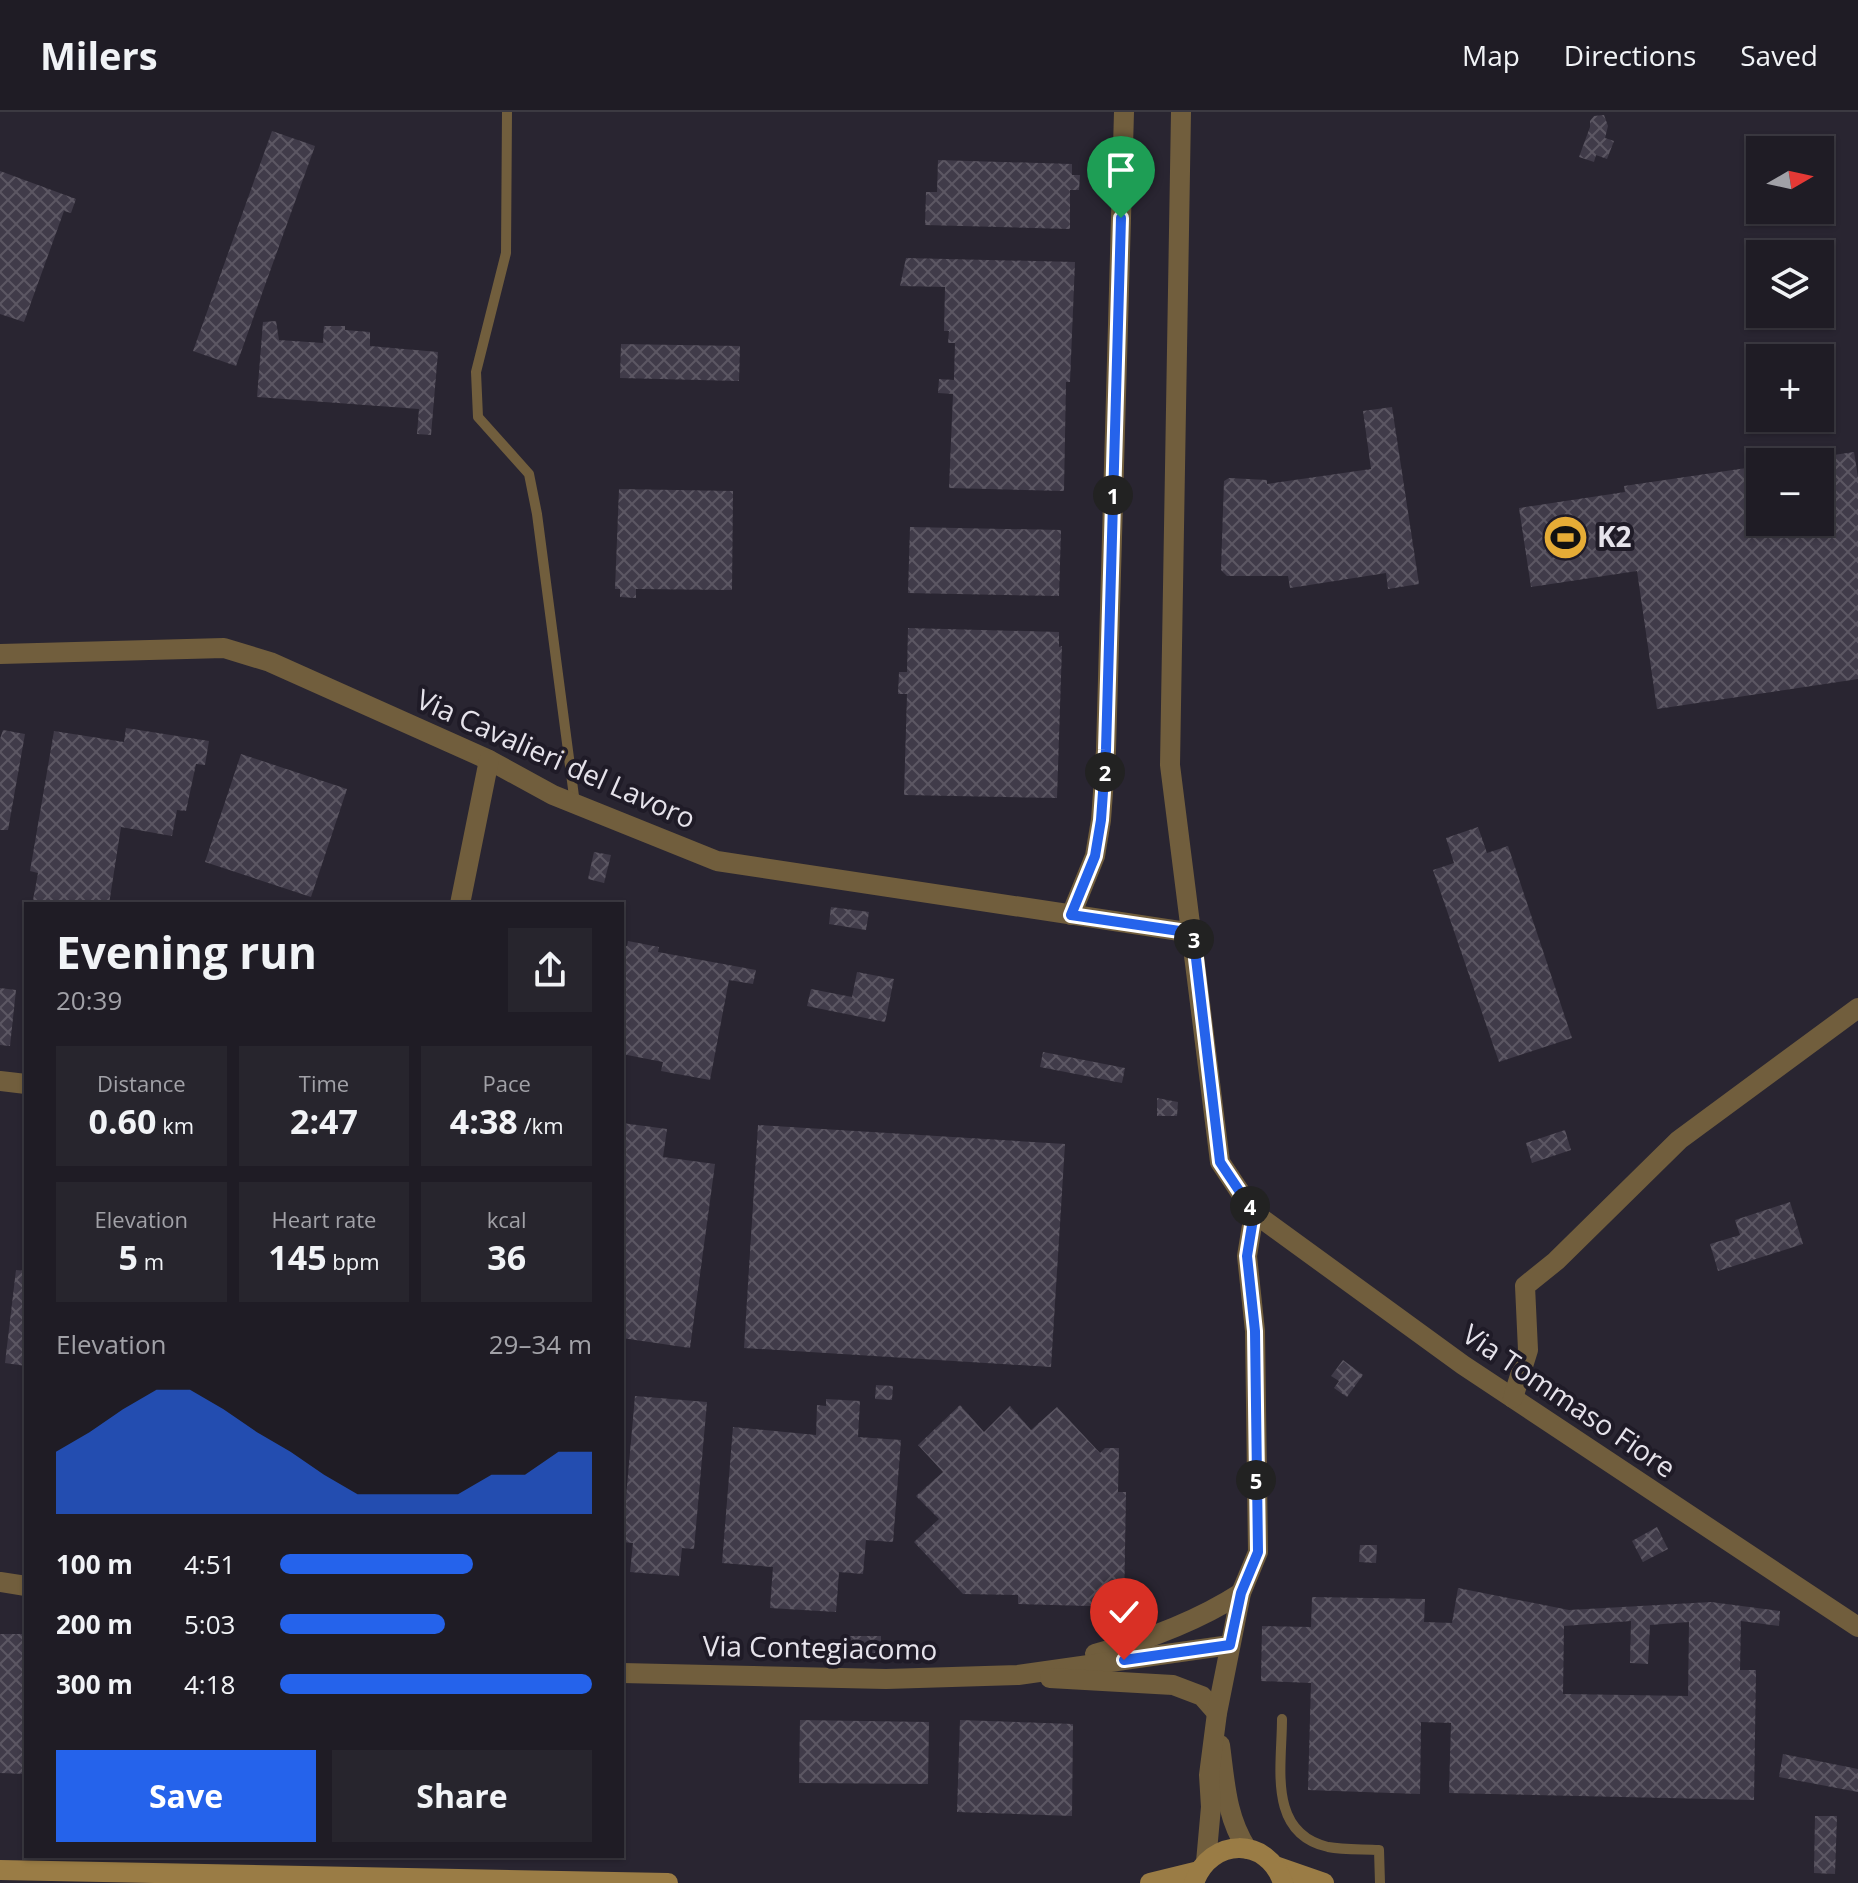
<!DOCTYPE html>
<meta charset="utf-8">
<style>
body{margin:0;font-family:"Open Sans",sans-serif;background:#27252d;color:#f1f3f6;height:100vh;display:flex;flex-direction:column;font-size:30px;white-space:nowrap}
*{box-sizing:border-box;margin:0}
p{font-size:26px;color:#a1a1a7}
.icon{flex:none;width:44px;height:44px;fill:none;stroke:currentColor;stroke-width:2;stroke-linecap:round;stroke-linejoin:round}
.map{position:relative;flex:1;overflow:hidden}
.details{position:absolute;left:24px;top:790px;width:600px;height:956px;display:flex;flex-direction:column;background:#1f1c25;border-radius:0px;box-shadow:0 2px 6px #0004,0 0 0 2px #3c3a42}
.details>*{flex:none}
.needle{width:52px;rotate:81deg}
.controls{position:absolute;left:1746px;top:24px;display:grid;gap:16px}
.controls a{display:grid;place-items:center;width:88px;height:88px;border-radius:0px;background:#1f1c25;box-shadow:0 2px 6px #0004,0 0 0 2px #3c3a42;font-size:40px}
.pin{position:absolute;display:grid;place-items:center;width:68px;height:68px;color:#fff;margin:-82px -34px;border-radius:50% 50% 50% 0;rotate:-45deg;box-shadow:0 0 8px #0007}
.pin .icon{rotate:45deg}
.km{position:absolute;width:40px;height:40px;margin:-20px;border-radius:50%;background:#222;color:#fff;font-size:22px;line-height:40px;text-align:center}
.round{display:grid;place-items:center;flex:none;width:84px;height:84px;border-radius:0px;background:#27252d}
.headline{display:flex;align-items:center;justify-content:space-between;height:136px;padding:0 32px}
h1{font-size:44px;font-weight:700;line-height:60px}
.metrics{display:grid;grid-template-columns:repeat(3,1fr);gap:12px;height:136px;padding:8px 32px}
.metrics div{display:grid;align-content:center;border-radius:0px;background:#27252d;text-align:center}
.metrics b{font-size:34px;font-weight:700}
.metrics small{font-size:22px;font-weight:400}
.metrics p{font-size:22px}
.chart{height:224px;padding:16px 32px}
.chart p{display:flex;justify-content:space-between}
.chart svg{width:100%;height:144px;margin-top:8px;fill:#2563eb;opacity:.7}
.button{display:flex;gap:16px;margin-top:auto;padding:16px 32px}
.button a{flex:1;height:92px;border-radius:0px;background:#2563eb;color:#fff;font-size:32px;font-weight:700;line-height:92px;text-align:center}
.button a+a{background:#27252d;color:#f1f3f6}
ul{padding:0 32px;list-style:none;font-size:26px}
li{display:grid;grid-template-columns:128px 96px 1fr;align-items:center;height:60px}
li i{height:20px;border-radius:10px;background:#2563eb}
header{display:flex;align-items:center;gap:48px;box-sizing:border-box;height:112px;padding:0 40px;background:#1f1c25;border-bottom:2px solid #3c3a42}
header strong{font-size:38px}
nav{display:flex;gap:44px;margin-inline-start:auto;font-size:28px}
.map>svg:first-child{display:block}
</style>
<header>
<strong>Milers</strong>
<nav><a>Map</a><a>Directions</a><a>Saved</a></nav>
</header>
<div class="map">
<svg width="1858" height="1771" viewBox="0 0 1858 1771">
<defs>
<pattern id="building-cross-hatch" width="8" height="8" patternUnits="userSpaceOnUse" patternTransform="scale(2)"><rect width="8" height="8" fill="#403b49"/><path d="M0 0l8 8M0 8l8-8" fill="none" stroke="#5c5763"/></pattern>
</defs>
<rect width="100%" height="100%" fill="#292531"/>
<g fill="url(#building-cross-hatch)" fill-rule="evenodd">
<polygon points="1604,3 1608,14 1605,26 1614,29 1607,47 1596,43 1594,50 1579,45 1590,15 1590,9 1594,4"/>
<polygon points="272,19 315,34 236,254 193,239"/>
<polygon points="938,48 1072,52 1072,63 1080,63 1079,78 1070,78 1070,117 925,113 926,80 937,80"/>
<polygon points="0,59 76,87 71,101 64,99 24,210 0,202"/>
<polygon points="906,146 1075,150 1070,270 1066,270 1064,379 949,376 953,282 938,281 939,267 954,268 955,231 948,231 949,219 944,219 945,175 900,174"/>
<polygon points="276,209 279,228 323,231 324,214 345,214 345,218 370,220 370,234 438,240 431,323 417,322 419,297 257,285 263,210"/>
<polygon points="621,232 740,234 739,269 620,266"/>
<polygon points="1392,295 1419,472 1388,477 1386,461 1290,476 1288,464 1227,464 1221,458 1224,369 1229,366 1267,368 1267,372 1371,357 1363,299"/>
<polygon points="1854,340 1858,365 1858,567 1657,597 1637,459 1531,475 1519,396 1625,380 1624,374 1760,354 1760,410 1820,410 1820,345"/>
<polygon points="619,377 733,379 732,478 636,477 636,486 620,485 620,477 615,477"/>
<polygon points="910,415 1061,418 1059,484 908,481"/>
<polygon points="908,516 1059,520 1059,535 1062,534 1057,686 904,683 907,582 898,582 899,560 907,560"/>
<polygon points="126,616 209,629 205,653 196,652 186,699 177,698 172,724 121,715 109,792 58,792 33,788 38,761 30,759 54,619 124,630"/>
<polygon points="3,618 25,622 8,718 0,718 0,627"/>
<polygon points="241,642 347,677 311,785 205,750"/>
<polygon points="1478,715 1487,741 1508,734 1572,926 1499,950 1433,758 1454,751 1446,726"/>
<polygon points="594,740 611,743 604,771 588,767"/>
<polygon points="831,795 869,800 866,818 829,812"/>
<polygon points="628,829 659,835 658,840 756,858 753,872 729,868 710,968 661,959 663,950 622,942 622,833 627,834"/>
<polygon points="857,860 894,867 885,910 807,894 811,877 852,885"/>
<polygon points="0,876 16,878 10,934 0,933"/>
<polygon points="1043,940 1125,956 1122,971 1040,955"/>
<polygon points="1157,986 1178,990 1177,1004 1157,1004"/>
<polygon points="622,1011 667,1017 663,1045 715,1052 690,1236 622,1226"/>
<polygon points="758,1013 1065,1032 1051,1255 744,1236"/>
<polygon points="1565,1018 1571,1038 1532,1051 1526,1031"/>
<polygon points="1790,1090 1803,1132 1718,1159 1710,1132 1740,1123 1735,1108"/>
<polygon points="16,1158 26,1159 26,1254 5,1251"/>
<polygon points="1343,1248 1363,1263 1347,1285 1334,1276 1339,1269 1331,1264"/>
<polygon points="876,1273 893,1274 892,1288 875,1287"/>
<polygon points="635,1284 707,1290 694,1437 682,1436 679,1464 630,1460 633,1431 622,1430"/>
<polygon points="826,1287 860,1289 858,1325 901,1328 893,1430 866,1428 863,1462 839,1460 836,1500 770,1496 773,1455 722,1451 733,1315 816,1323 817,1293 826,1294"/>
<polygon points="960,1293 984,1320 1010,1294 1031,1318 1057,1295 1100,1341 1105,1336 1119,1336 1118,1380 1126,1380 1124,1495 1018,1492 1018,1483 963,1482 914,1430 939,1407 916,1384 943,1360 918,1333"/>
<polygon points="1657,1415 1668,1437 1643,1450 1632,1429"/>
<polygon points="1360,1433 1377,1433 1376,1451 1359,1450"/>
<path d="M1458 1476 1569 1498 1711 1490 1780 1499 1779 1514 1741 1509 1740 1558H1756L1754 1688 1449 1681 1451 1611 1421 1610 1420 1682 1308 1678 1311 1571 1261 1569 1262 1514 1311 1515 1312 1485 1425 1487 1424 1510 1452 1511ZM1631 1509 1630 1551 1648 1552 1650 1513 1689 1510 1688 1584 1563 1582 1564 1514Z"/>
<polygon points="0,1522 26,1522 26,1662 0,1661"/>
<polygon points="849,1524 881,1524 881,1546 849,1547"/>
<polygon points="800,1608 929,1610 928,1672 799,1671"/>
<polygon points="960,1608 1073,1612 1072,1704 957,1700"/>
<polygon points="1783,1642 1858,1657 1858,1680 1779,1665"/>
<polygon points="1815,1704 1837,1704 1835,1762 1814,1761"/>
</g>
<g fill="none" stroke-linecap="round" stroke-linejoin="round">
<g stroke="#715e3d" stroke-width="10">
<polyline points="507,0 506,141 476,260 478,305 529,362 537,402 575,692"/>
<path d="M1282 1607C1282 1654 1267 1721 1328 1735 1344 1738 1363 1737 1379 1738L1380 1771"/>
</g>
<g stroke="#715e3d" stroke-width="20">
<polyline points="1181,0 1170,653 1220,1050 1254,1101 1463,1253 1858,1515"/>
<polyline points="0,542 224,536 270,550 489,648 553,683 717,749 1193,821"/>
<polyline points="460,792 489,648"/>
<polyline points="1071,803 1095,744 1101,708 1106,638 1124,0"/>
<polyline points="0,969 26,972"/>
<polyline points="1513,1286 1528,1238 1525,1174 1556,1149 1679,1028 1858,896"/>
<polyline points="0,1470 26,1474"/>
<path d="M1095 1542C1147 1528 1196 1510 1241 1481"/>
<polyline points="622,1561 886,1567 1018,1563 1230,1533"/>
<polyline points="1050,1566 1173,1573 1202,1584 1217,1601"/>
<path d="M1220 1633C1225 1670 1226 1705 1247 1737"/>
<polyline points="1206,1750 1211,1695 1209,1663 1217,1601 1241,1481 1258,1440 1255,1219 1247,1144 1254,1101"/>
</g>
<g stroke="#9a7c45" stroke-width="20">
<polyline points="1275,1754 1324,1771"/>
<polyline points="0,1758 668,1771"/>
<polyline points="1150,1771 1199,1759"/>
<path d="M1194 1771C1210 1725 1268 1724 1283 1771"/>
</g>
</g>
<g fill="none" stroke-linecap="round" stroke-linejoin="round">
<defs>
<polyline id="route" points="1121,106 1106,638 1101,708 1095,744 1071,803 1193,821 1220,1050 1254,1101 1247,1144 1255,1219 1258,1440 1241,1481 1230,1533 1124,1548"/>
</defs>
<use href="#route" stroke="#fff" stroke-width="16"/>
<use href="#route" stroke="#2563eb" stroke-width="10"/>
</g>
<defs>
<symbol id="stadium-disc" viewBox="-11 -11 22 22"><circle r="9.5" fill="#e6ac36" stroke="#1f1b27"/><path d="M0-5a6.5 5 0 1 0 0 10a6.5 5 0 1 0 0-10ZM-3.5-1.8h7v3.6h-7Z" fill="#111"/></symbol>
</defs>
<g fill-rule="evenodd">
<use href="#stadium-disc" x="1540" y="400" width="51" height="51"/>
</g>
<g text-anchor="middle" stroke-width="8" stroke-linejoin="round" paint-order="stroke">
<g font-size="28" font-weight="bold" fill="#e6e3eb" stroke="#1f1b27" text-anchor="start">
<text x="1597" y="435">K2</text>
</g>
<g font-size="28" fill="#e6e3eb" stroke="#1f1b27">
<text transform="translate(556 647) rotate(24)" y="10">Via Cavalieri del Lavoro</text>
<text transform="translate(1569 1289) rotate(34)" y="10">Via Tommaso Fiore</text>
<text transform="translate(820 1536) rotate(1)" y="10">Via Contegiacomo</text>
</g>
</g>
</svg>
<div class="controls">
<a><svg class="needle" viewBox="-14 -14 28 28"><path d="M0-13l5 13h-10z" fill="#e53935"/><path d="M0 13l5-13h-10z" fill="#a1a1a7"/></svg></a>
<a><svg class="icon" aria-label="layers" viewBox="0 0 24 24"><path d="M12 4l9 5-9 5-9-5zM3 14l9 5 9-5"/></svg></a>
<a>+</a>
<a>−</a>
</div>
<div class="pin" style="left:1121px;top:106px;background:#1e9e55"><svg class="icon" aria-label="arrive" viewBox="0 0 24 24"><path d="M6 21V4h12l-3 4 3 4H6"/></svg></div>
<div class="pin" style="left:1124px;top:1548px;background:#d93025"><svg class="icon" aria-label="check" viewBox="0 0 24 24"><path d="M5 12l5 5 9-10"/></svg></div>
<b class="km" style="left:1113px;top:383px">1</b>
<b class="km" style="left:1105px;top:660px">2</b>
<b class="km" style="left:1194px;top:827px">3</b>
<b class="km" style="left:1250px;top:1094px">4</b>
<b class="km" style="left:1256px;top:1368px">5</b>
<section class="details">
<div class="headline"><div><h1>Evening run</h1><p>20:39</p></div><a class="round"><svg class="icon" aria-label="share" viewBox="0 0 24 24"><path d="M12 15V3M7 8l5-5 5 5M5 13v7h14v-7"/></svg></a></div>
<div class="metrics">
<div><p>Distance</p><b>0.60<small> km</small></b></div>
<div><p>Time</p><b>2:47</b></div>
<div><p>Pace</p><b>4:38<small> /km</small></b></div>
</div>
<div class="metrics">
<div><p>Elevation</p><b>5<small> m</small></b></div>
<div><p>Heart rate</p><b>145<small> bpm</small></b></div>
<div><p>kcal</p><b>36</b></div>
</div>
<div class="chart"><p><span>Elevation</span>29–34 m</p>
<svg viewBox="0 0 160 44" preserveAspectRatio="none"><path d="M0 44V25L10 19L20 12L30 6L40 6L50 12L60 19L70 25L80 32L90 38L100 38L110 38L120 38L130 32L140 32L150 25L160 25V44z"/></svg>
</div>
<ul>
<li><b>100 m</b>4:51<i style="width:62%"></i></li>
<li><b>200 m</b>5:03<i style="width:53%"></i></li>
<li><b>300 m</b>4:18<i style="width:100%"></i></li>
</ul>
<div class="button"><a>Save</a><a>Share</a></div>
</section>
</div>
